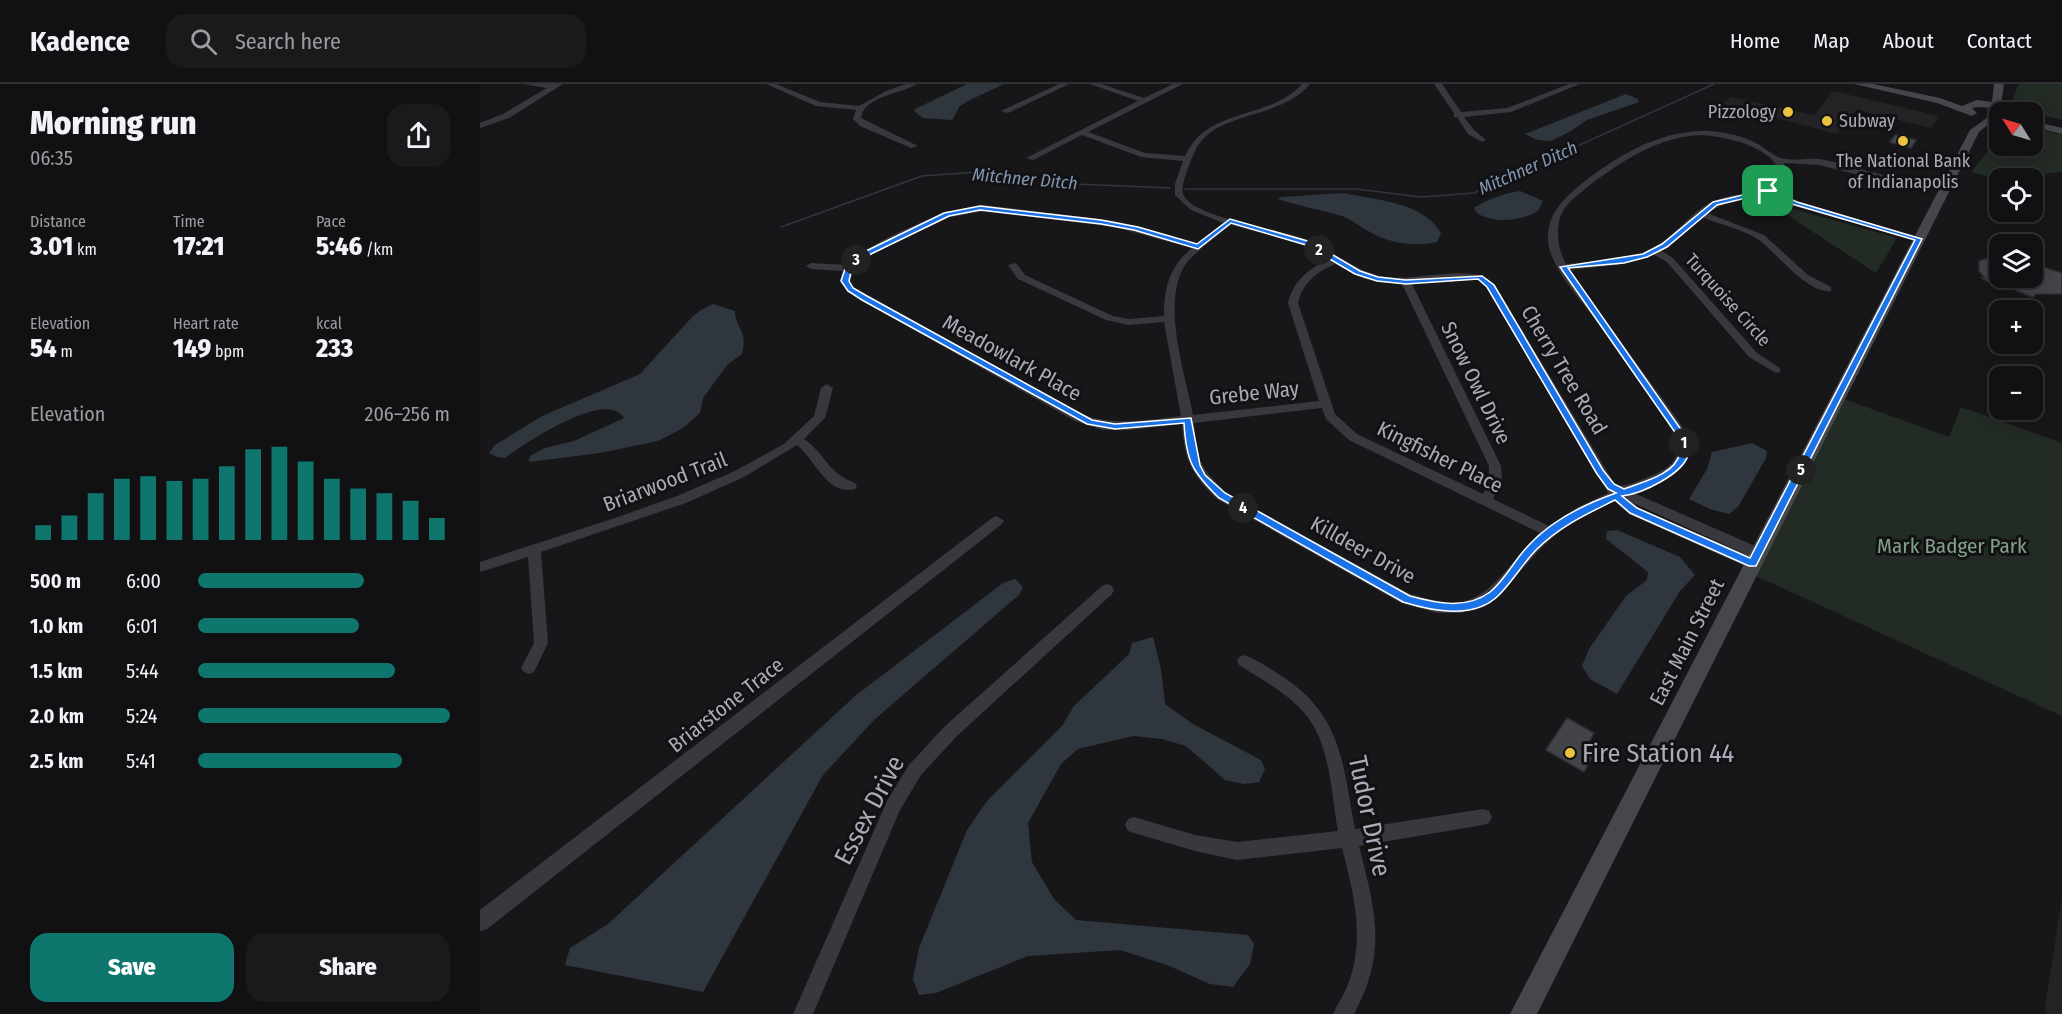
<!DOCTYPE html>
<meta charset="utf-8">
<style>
body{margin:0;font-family:"Fira Sans Condensed",sans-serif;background:#1a1a1c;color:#f1f3f6;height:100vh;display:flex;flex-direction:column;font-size:22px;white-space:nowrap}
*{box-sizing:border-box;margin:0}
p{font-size:20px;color:#9c9da0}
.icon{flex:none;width:33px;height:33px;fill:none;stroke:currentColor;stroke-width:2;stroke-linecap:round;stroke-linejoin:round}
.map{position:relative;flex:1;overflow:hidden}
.drawer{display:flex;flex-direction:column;background:#111113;width:480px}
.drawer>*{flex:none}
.needle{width:39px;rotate:307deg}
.buttons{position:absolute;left:1509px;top:18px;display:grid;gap:12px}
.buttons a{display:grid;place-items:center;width:54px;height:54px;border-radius:12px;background:#111113;box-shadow:0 3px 15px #0003,0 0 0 2px #303133;font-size:30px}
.pin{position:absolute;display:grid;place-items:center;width:51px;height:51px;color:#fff;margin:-26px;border-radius:12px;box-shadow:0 3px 9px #0006}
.km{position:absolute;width:30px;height:30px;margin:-15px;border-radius:50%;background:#222;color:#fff;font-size:16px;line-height:30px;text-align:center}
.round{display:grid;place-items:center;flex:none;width:63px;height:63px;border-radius:18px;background:#1a1a1c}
.overview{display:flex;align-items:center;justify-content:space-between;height:102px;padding:0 30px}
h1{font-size:33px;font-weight:800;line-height:45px}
.stats{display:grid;grid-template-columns:repeat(3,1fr);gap:9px;height:102px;padding:6px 30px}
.stats div{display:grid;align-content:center}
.stats b{font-size:26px;font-weight:800}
.stats small{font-size:16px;font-weight:400}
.stats p{font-size:16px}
.chart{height:168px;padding:12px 30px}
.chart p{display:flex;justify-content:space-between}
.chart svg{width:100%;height:108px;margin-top:6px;stroke:#0f766e;stroke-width:6}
.cta{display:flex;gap:12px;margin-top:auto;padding:12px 30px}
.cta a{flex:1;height:69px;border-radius:18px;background:#0f766e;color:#fff;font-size:24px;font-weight:800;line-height:69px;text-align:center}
.cta a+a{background:#1a1a1c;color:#f1f3f6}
ul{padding:0 30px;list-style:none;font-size:20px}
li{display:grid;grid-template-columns:96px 72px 1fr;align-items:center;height:45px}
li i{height:15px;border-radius:8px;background:#0f766e}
header{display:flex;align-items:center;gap:36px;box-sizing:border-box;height:84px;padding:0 30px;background:#111113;border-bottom:2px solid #303133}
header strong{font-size:28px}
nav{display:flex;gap:33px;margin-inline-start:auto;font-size:21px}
.search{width:420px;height:54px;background:#1a1a1c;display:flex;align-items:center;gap:15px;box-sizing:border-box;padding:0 21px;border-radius:18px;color:#9c9da0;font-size:22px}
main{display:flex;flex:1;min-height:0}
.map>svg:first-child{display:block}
</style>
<header>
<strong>Kadence</strong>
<div class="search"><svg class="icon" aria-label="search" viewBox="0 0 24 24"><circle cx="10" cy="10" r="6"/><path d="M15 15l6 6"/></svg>Search here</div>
<nav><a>Home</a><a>Map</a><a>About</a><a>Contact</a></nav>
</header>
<main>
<section class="drawer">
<div class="overview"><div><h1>Morning run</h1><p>06:35</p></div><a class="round"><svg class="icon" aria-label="share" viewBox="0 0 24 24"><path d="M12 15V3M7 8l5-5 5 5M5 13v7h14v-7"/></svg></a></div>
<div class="stats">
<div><p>Distance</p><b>3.01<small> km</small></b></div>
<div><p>Time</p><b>17:21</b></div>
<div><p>Pace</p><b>5:46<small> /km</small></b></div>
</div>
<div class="stats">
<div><p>Elevation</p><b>54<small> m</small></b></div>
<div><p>Heart rate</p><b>149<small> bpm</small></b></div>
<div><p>kcal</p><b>233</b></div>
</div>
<div class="chart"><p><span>Elevation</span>206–256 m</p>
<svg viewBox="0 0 160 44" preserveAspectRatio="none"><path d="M5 44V38M15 44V34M25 44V25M35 44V19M45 44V18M55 44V20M65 44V19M75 44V14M85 44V7M95 44V6M105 44V12M115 44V19M125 44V23M135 44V25M145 44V28M155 44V35"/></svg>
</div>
<ul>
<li><b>500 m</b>6:00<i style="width:66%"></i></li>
<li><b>1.0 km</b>6:01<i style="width:64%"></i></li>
<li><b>1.5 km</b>5:44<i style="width:78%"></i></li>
<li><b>2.0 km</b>5:24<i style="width:100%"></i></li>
<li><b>2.5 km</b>5:41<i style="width:81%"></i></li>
</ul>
<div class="cta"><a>Save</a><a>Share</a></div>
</section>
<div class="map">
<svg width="1582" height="930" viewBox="0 0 1582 930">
<rect width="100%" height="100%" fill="#171719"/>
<g fill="#232326">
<polygon points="1353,7 1459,32 1451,44 1376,26 1357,50 1243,20 1251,13 1334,31"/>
<polygon points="1582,814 1582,930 1566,930 1565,922"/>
</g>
<g fill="#232b25">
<path d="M1539 0H1582V36C1563 31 1545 29 1533 13Z"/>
<path d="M1519 41 1520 62H1552L1553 44 1582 51V88C1570 88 1561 92 1550 94 1528 98 1511 94 1491 88L1507 68 1514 44Z"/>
<polygon points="1284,113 1313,125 1414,153 1416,156 1396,189 1281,114"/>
<polygon points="1364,315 1469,353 1481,323 1582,359 1582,632 1276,492"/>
</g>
<g fill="#2f363e">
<polygon points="487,0 524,0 488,17 480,22 472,36 443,34 435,28 435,25"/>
<polygon points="1146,10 1158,15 1159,18 1107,36 1091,47 1071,57 1057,56 1045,50"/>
<path d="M1040 107 1063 117 1058 127C1042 137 1013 140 997 129L994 124C1008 115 1025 109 1040 107Z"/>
<path d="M864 109C895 116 944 118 961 149L957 158C933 163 912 160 890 148 880 143 873 136 862 132 841 126 819 122 798 115L801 113Z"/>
<path d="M233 220 255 227C255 245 268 244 262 270L248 280 223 314 220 329 203 344 178 357 120 369 49 378 50 372 65 364 94 357 144 334C127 304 45 359 25 374L17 373 9 369 15 361 62 332 160 290 212 233 221 226Z"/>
<polygon points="1272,359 1287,367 1286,374 1258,423 1249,430 1230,425 1209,415 1227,385 1232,368"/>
<polygon points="1137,446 1200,473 1215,491 1200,507 1137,610 1110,595 1102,582 1109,565 1146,512 1167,496 1168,488 1126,455 1127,447"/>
<polygon points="535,495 543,503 539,511 395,635 343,691 223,908 85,881 90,864 128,840 375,612 523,499"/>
<polygon points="673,553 681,585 685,620 713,640 781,676 785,685 779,698 764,700 745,696 706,662 682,655 653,652 598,665 581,680 548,739 552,778 574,815 596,836 768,851 774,860 770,880 753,903 730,900 687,881 640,866 548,872 456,909 439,911 433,895 439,864 487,746 507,717 582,642 594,622 649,570 652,559"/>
</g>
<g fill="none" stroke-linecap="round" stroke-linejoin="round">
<g stroke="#2f363e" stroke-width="1.5">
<polyline points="705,105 876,105 941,113 994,109 1234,0"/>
<polyline points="301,143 442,92 497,88 594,100 690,104"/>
</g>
</g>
<g fill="#434449" stroke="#313135" stroke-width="1.5">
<polygon points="1415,51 1436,56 1431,64 1410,58"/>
<polygon points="1520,171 1520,194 1552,194 1552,180 1582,189 1582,210 1556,210 1553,213 1523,201 1520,202 1520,205 1502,194 1505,194 1499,187 1499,177"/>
<polygon points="1087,634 1114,649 1104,667 1113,672 1104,688 1066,666"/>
</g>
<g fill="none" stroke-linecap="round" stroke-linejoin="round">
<g fill="#38383e" fill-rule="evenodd">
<polygon points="43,0 83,0 29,34 0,44 0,39 23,30 67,4"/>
<path d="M286 0H296L340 18 379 22 406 7 426 0H437C421 10 384 12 381 34L438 62 431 64 380 42 373 35 376 26 336 22Z"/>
<polygon points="579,0 589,0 528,29 521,27"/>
<path d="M610 0H621L664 14 693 0H703L608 48 665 69 705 72C728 22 789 37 822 0H830C802 35 738 27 717 63 713 71 700 100 703 110 710 130 775 141 793 146 808 150 823 153 837 160 860 172 879 189 906 193 936 198 995 177 1015 201L1136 402C1146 402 1154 399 1163 395 1191 385 1207 374 1191 343 1166 307 1141 271 1115 235 1099 214 1078 192 1070 167 1062 138 1079 118 1100 101 1148 63 1205 32 1267 55 1279 59 1287 67 1298 73 1309 78 1327 74 1339 75 1364 79 1389 88 1414 94L1415 96 1411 99 1339 81 1304 79 1308 89 1302 100 1294 106 1317 117 1444 155 1436 157 1311 121 1287 110 1248 118 1227 129 1284 151 1328 191 1351 203V207C1327 210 1297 169 1279 156 1265 146 1238 140 1222 133L1182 167 1193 174 1277 269 1300 284V288L1296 289 1269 273 1187 178 1174 171 1137 181 1089 186 1200 339C1227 384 1188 395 1154 409L1282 465 1284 469 1282 473H1272L1153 419 1159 424 1277 475 1279 479 1277 483H1267L1149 430 1134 417 1105 431 1081 446 1061 464 1019 511 1004 522 981 529H957L921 519 737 415C712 391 704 376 702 340L650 346H623L595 337 367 208 360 197 363 187 331 185 326 182 331 179 367 181C395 154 466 125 505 121L635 137 717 160 743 139 711 126 695 111V100L703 77 661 73 602 51 553 76 546 74 658 17ZM1222 51C1247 53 1292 62 1300 89 1285 113 1257 107 1234 117 1214 125 1201 145 1184 157 1156 178 1119 177 1086 180 1078 165 1075 147 1081 131 1086 119 1100 109 1110 101 1143 76 1180 52 1222 51ZM505 127 634 143 712 164C689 183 684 204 684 232L649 235 633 232 545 191 536 179 528 181 538 195 626 236 649 241 684 238 701 332C667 336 637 342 603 331L388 212 375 204 370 197 374 185 387 172 470 133ZM751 141 819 159 848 175C829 185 813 197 808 219L839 317 713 331C705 289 679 213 708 177 720 164 737 152 751 141ZM855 180 885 195 922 200 1009 382V397L1003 410 877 350 855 330 818 219C823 198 837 188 855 180ZM993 195 1000 197 1006 203 1128 409 1096 424 1069 442 1013 415 1022 397 1021 382 932 200ZM842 324 846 335 869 356 1060 449C1037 469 1012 514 980 518 963 520 946 514 930 510L747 409C720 384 716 375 714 339Z"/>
<polygon points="954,0 962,0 981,28 1027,24 1089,0 1100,0 1031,28 984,33 994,46 1006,56 1002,58 988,50 977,33 974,33 974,29"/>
<path d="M347 300 353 304 345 334 324 355C346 370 346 388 375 399L377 402 375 405C348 413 334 374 317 361L264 393 206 419 61 468 68 559 54 588 49 590 44 588 41 584 54 559 48 473 0 488V478L135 434 197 412 255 387 304 360 334 332 341 304Z"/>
<polygon points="517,432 524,437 522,440 7,845 0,847 0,826 512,434"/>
<polygon points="627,500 632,502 634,506 632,510 477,652 441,691 420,726 333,930 313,930 408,715 429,681 465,642 622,502"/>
<path d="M764 571C776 575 786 582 797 589 862 629 862 677 875 745L1003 725 1009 727 1012 733 1009 739 1003 741 879 762C895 826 908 867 874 930H853C859 917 867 906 871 892 884 848 873 807 862 764L757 776 715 767 654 749 648 747 645 741 648 735 654 733 715 751 757 758 858 747C851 710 851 662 826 631 808 609 782 596 759 581L757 577 759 573Z"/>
</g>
<g fill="#46474d" fill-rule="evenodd">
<path d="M1374 0H1393L1460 14 1482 22 1497 16 1512 18 1514 0H1524L1521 21 1530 28C1517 29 1507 20 1492 24L1497 29 1492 32 1457 19Z"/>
<polygon points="1511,31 1516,34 1499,48 1480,86 1057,930 1030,930 1490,46"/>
<polygon points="1552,37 1582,44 1582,50 1552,43"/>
</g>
</g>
<path fill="#1a73e8" stroke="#fff" stroke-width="1.5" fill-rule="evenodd" d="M1288 105 1317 118 1442 155 1276 482H1269L1150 429 1135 416C1107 430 1080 442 1057 465 1043 479 1033 497 1019 511 994 536 952 527 923 518L739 414C712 388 706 376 704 339L635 345 607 340 382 216 368 207 361 197 366 182 382 169 464 129 500 122 621 136 658 143 717 160 750 135 831 158 880 187 898 193 926 196 1002 192 1014 201 1123 386 1134 400 1144 405C1162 398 1195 391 1200 369 1201 365 1199 358 1199 354L1080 183 1163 170 1182 160 1233 118ZM1287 109 1312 120 1435 156 1270 474 1157 424 1142 412C1161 410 1205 390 1209 368 1209 364 1208 358 1207 354L1088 184 1144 179 1167 173 1187 163 1237 121ZM500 126 621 140 654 146 718 165 751 139 826 161 875 190 897 197 926 200 998 195 1007 203 1117 390 1128 405 1136 409C1105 420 1071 437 1049 461 1035 475 1025 496 1010 508 986 526 956 519 930 512L745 409 725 391 720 381 711 334 635 340 612 336 387 212 373 204 369 197 372 184 387 172 469 132Z"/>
<g fill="#eac43e" stroke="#121214" stroke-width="2">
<circle cx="1308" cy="28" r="6"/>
<circle cx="1347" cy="37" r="6"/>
<circle cx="1423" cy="57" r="6"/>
<circle cx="1090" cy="669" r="6"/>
</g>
<g text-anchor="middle" stroke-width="6" stroke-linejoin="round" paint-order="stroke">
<g font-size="18" fill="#a9acb8" stroke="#121214" text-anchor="end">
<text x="1296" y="34">Pizzology</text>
<text x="1359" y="43" text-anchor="start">Subway</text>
<text x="1423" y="83" text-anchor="middle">The National Bank<tspan x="1423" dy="21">of Indianapolis</tspan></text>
</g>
<g font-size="18" font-style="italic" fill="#8296b1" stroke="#121214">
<text transform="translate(1048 84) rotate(-24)" y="6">Mitchner Ditch</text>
<text transform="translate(545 95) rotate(5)" y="6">Mitchner Ditch</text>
</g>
<g font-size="18" fill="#a9acb8" stroke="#121214">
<text transform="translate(1248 216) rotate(48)" y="6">Turquoise Circle</text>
</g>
<g font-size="21" fill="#a9acb8" stroke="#121214">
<text transform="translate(532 274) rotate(29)" y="7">Meadowlark Place</text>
<text transform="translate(1084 286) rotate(59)" y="7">Cherry Tree Road</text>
<text transform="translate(996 299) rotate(64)" y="7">Snow Owl Drive</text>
<text transform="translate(774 309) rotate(-6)" y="7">Grebe Way</text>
<text transform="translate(960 373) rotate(26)" y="7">Kingfisher Place</text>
<text transform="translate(185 398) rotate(-21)" y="7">Briarwood Trail</text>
<text transform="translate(883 466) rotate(29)" y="7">Killdeer Drive</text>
<text transform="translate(1207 558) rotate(-63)" y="7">East Main Street</text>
<text transform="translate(246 621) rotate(-38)" y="7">Briarstone Trace</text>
</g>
<g font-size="21" fill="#81a287" stroke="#121214">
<text x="1472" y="469">Mark Badger Park</text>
</g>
<g font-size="26" fill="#a9acb8" stroke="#121214" text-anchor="start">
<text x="1102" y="678">Fire Station 44</text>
</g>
<g font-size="26" fill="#a9acb8" stroke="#121214">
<text transform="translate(389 726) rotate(-62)" y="9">Essex Drive</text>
<text transform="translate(890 732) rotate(78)" y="9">Tudor Drive</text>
</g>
</g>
</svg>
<div class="buttons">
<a><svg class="needle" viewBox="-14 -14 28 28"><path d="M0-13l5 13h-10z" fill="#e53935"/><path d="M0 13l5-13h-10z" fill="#9c9da0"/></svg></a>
<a><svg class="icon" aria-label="locate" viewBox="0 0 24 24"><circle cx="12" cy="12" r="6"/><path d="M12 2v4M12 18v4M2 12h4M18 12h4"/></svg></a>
<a><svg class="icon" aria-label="layers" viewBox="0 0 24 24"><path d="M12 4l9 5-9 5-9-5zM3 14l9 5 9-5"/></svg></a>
<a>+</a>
<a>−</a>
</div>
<div class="pin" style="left:1288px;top:107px;background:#1e9e55"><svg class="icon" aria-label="arrive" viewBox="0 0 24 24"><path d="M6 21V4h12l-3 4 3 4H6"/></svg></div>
<b class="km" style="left:1204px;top:359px">1</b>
<b class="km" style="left:839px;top:166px">2</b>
<b class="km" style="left:376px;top:176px">3</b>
<b class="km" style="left:763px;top:424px">4</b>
<b class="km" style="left:1321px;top:386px">5</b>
</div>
</main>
